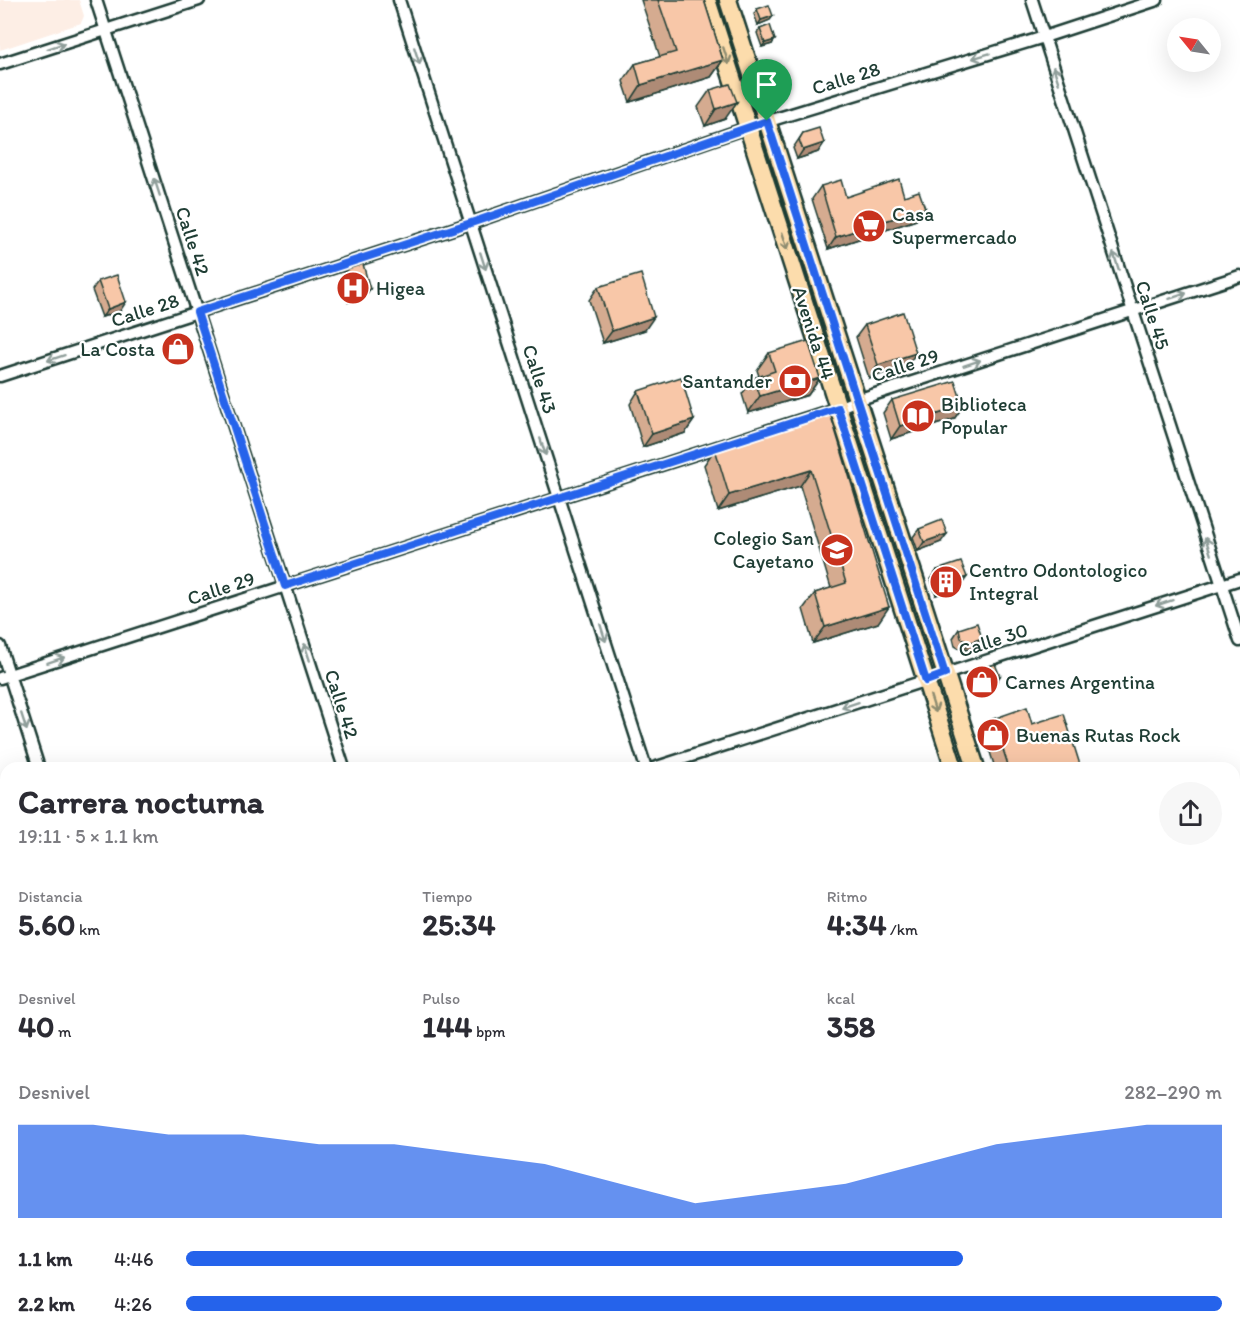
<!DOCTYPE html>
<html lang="es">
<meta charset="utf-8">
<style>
body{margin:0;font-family:Itim,sans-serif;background:#f7f7f7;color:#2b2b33;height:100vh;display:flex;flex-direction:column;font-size:22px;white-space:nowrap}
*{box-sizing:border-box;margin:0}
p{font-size:20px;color:#7c7c81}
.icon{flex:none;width:33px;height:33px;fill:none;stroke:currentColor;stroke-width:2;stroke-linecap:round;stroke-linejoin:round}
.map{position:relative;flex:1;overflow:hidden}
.panel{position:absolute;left:0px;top:762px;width:1240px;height:576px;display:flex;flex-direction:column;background:#fff;border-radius:18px 18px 0 0;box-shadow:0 6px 24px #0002}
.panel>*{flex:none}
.needle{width:39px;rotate:300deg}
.buttons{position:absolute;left:1167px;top:18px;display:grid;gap:12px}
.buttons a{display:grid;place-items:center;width:54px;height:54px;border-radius:50%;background:#fff;box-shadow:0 6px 24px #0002;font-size:30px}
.pin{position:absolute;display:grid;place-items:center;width:51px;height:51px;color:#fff;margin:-62px -26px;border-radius:50% 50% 50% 0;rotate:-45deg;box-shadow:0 0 6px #0007}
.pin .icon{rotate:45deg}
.round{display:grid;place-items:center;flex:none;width:63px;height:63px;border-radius:32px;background:#f7f7f7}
.summary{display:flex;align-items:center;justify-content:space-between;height:102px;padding:0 18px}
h1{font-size:33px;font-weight:800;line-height:45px}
.stats{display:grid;grid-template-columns:repeat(3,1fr);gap:9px;height:102px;padding:6px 18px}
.stats div{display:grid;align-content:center}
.stats b{font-size:30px;font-weight:800}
.stats small{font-size:16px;font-weight:400}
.stats p{font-size:16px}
.chart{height:168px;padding:12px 18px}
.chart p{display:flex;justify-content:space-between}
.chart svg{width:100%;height:108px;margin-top:6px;fill:#2563eb;opacity:.7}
ul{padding:0 18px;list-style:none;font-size:20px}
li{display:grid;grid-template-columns:96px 72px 1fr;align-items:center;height:45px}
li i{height:15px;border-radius:8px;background:#2563eb}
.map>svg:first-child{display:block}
</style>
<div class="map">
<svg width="1240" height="1338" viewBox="0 0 1240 1338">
<rect width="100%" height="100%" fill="#fff"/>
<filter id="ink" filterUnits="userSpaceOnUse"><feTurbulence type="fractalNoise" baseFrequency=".0167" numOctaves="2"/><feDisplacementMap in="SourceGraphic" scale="12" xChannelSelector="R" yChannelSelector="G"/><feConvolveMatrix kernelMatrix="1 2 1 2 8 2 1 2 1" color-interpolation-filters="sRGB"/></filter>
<g filter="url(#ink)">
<polygon fill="#fdeee5" points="0,0 79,0 84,16 81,23 0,50"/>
<g fill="#a7e8b1" stroke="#639272" stroke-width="1.5">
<polygon points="1240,899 1240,1018 1235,1020 1234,901"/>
<polygon points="6,1298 6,1332 274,1332 255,1338 0,1338 0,1300"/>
</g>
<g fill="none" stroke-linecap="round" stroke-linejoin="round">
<defs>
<g id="street">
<polyline points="96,0 344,768"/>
<polyline points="399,0 646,768"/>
<polyline points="1032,0 1240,641"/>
<polyline points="0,64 199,0"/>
<polyline points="0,376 471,223 749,127 1044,37 1157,0"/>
<polyline points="0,646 39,768"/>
<polyline points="0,678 838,408 857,400 1240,276"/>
<polyline points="654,768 1240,579"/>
<polyline points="0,979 6,977"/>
<polyline points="529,1332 530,1338"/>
<polyline points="831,1332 833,1338"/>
</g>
<g id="primary">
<polyline points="707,0 954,768"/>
<polyline points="728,0 976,768"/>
</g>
<g id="highway">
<polyline points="1234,894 1240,892"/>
<polyline points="1234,1037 1240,1036"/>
<polyline points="0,1292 6,1290"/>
<polyline points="1137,1332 1139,1338"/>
<polyline points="1159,1332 1161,1338"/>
<polyline points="298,1338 316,1332"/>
</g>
</defs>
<use href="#street" stroke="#1f3d34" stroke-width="15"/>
<use href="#primary" stroke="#1f3d34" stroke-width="21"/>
<use href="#highway" stroke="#1f3d34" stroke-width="24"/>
<g stroke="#1f3d34" stroke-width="2" stroke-dasharray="1.5 4.5" stroke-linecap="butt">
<polyline points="1234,917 1240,915"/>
<polyline points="0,1313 6,1311"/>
<polyline points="205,1332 207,1338"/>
</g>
<use href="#street" stroke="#fff" stroke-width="10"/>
<use href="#primary" stroke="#fcdcac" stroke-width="16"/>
<use href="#highway" stroke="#fcdcac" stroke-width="20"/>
</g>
<g fill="#d5ab90" stroke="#1f3d34" stroke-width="1.5">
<polygon points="641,0 704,0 723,60 711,77 630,102 623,81 635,64 660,57"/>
<polygon points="757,9 773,16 770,20 758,25 754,14"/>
<polygon points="760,29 772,44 762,47 757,33"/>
<polygon points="710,90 725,119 705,126 698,107"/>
<polygon points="803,133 824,143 818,152 797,159 793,148"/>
<polygon points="821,186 846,197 904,196 916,220 828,249 812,199"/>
<polygon points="347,269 370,289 364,297 349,302 341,278"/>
<polygon points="98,281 120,311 102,317 92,290"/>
<polygon points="598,287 645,330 603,343 589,300"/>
<polygon points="865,325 907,366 869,378 856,337"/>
<polygon points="769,353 820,378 808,395 748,413 742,394 754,378 759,376 757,370"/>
<polygon points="638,391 694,420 685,433 643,447 630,404"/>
<polygon points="892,400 963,406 954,419 891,439 883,413"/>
<polygon points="830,413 878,623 813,643 803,609 815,593 831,588 800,486 718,511 704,465 715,449"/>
<polygon points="919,529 941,542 918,551 913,537"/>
<polygon points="937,570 961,586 936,595 931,579"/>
<polygon points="959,629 982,638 976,647 963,651 955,646 953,638"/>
<polygon points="977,671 1000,676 994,685 971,694 968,686"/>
<polygon points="993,719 1032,724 1081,768 995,768 984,733"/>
<polygon points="1240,1051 1240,1116 1234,1101 1234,1053"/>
<polygon points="1029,1332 1130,1332 1132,1338 1031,1338"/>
<polygon points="1184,1332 1217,1332 1215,1334 1204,1338 1186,1338"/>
</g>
<g fill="#ae8b76" stroke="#1f3d34" stroke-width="1.5">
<polygon points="773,16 770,20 758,25 761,20"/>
<polygon points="775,40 772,44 762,47 765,43"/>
<polygon points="723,60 711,77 630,102 641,85"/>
<polygon points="737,102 725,119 705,126 716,109"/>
<polygon points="824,143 818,152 797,159 803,150"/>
<polygon points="925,208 916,220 828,249 836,237"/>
<polygon points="370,289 364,297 349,302 355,294"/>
<polygon points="126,302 120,311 102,317 108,309"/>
<polygon points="654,317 645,330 603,343 612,331"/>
<polygon points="916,353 907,366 869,378 878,365"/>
<polygon points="820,378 808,395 748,413 760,396"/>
<polygon points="963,406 954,419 891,439 900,426"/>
<polygon points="694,420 685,433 643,447 652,434"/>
<polygon points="811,470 800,486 718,511 729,495"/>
<polygon points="947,534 941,542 918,551 924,542"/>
<polygon points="967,577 961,586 936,595 942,586"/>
<polygon points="889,607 878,623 813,643 825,627"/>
<polygon points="982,638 976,647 963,651 969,643"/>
<polygon points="1000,676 994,685 971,694 977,685"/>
<polygon points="1202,1332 1217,1332 1215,1334 1204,1338 1192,1338 1194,1335"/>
</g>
<g fill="#f8c7a8" stroke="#1f3d34" stroke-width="1.5">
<polygon points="658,0 704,0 723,60 641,85 635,64 676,52"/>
<polygon points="769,5 773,16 761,20 757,9"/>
<polygon points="770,25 775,40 765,43 760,29"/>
<polygon points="730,84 737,102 716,109 710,90"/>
<polygon points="819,128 824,143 803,150 799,140 803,133"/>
<polygon points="899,179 904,196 919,191 925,208 836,237 821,186 841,180 846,197"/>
<polygon points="363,264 370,289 355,294 347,269"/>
<polygon points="641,274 654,317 612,331 598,287"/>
<polygon points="117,275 126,302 108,309 98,281"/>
<polygon points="903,312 916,353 878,365 865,325"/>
<polygon points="808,341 820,378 760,396 754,378 775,371 769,353"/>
<polygon points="681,377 694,420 652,434 638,391"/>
<polygon points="955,381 963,406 900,426 892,400"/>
<polygon points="830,413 889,607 825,627 815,593 846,583 811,470 729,495 715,449"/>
<polygon points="942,520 947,534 924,542 919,529"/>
<polygon points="961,562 967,577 942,586 937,570"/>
<polygon points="977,623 982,638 969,643 961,638 959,629"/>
<polygon points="995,664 1000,676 977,685 974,678 977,671"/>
<polygon points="1027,707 1032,724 1064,714 1081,768 1009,768 993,719"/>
<polygon points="1240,1051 1240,1078 1234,1063 1234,1053"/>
<polygon points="1044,1332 1130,1332 1132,1338 1046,1338"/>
<polygon points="1193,1332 1202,1332 1194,1335"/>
</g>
<defs><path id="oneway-shaft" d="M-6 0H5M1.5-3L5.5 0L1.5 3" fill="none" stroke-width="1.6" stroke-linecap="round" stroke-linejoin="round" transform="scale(1.5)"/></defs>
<g stroke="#8f9e9a">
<use href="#oneway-shaft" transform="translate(56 46) rotate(-18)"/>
<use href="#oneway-shaft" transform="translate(417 56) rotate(72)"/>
<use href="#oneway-shaft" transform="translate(981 56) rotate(163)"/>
<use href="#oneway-shaft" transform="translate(1056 75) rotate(-108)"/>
<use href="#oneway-shaft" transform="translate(157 187) rotate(-108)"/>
<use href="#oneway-shaft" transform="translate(483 261) rotate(72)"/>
<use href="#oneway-shaft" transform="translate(1116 261) rotate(-108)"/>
<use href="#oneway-shaft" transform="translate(1178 296) rotate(-18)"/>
<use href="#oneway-shaft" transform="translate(56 358) rotate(162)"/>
<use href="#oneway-shaft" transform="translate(972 363) rotate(-18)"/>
<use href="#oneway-shaft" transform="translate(543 447) rotate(72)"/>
<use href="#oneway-shaft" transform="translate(1208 546) rotate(-108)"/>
<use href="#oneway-shaft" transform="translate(1164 603) rotate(162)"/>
<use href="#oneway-shaft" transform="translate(603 633) rotate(72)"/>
<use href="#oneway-shaft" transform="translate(307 652) rotate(-108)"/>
<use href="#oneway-shaft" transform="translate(56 660) rotate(-18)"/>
<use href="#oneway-shaft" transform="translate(850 705) rotate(162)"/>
<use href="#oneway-shaft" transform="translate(24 722) rotate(72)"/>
</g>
<g stroke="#8e8c70">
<use href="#oneway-shaft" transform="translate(726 56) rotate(72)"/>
<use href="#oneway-shaft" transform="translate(785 241) rotate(72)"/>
<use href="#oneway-shaft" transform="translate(933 704) rotate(72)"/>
</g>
</g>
<g fill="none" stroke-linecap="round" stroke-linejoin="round" filter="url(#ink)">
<defs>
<polygon id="route" points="767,121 945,674 926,681 838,408 285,586 197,312 471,223"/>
</defs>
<use href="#route" stroke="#fff" stroke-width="12"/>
<use href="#route" stroke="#2563eb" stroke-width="8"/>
</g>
<defs>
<symbol id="supermarket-disc" viewBox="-11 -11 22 22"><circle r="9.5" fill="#c8321e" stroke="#fff"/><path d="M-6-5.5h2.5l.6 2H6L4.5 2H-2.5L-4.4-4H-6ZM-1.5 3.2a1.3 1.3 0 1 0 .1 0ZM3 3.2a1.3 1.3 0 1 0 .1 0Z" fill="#fff"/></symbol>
<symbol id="hospital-disc" viewBox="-11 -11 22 22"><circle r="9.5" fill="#c8321e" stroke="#fff"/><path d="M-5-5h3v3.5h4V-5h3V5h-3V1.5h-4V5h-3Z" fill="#fff"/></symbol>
<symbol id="shop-disc" viewBox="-11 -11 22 22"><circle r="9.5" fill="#c8321e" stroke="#fff"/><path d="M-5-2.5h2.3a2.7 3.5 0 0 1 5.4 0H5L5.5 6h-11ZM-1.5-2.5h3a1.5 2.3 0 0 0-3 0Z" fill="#fff"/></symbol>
<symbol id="bank-disc" viewBox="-11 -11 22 22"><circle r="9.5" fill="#c8321e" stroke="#fff"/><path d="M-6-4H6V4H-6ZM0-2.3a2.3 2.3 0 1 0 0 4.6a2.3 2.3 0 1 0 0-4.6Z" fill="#fff"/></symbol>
<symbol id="library-disc" viewBox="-11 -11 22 22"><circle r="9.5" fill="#c8321e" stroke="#fff"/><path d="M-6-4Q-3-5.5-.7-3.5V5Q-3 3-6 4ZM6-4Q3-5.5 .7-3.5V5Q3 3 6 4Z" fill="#fff"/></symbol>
<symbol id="school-disc" viewBox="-11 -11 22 22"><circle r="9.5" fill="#c8321e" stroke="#fff"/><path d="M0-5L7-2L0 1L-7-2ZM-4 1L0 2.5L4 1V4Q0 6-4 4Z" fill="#fff"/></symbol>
<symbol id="building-disc" viewBox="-11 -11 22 22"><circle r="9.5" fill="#c8321e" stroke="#fff"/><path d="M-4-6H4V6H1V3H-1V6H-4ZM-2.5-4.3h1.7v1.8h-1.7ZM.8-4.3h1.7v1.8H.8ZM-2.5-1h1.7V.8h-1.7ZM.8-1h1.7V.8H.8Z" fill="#fff"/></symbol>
</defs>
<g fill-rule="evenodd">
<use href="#supermarket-disc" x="850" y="207" width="38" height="38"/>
<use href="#hospital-disc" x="334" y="269" width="38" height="38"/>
<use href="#shop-disc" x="159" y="330" width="38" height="38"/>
<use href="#bank-disc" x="776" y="362" width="38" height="38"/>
<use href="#library-disc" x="899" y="397" width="38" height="38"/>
<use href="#school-disc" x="818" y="531" width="38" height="38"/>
<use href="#building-disc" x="927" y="563" width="38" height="38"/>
<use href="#shop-disc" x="963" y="663" width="38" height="38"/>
<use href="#shop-disc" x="974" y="716" width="38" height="38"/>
</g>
<g text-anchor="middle" stroke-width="4.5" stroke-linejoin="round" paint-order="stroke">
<g font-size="20" fill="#1f3d34" stroke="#fff">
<text transform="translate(846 78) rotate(-17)" y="7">Calle 28</text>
<text transform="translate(193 241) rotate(72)" y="7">Calle 42</text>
<text transform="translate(145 310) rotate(-18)" y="7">Calle 28</text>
<text transform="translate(1153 315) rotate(72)" y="7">Calle 45</text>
<text transform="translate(814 333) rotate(72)" y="7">Avenida 44</text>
<text transform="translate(905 365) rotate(-18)" y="7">Calle 29</text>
<text transform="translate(540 379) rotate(72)" y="7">Calle 43</text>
<text transform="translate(221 588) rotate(-18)" y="7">Calle 29</text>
<text transform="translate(993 640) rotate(-18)" y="7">Calle 30</text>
<text transform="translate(342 704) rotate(72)" y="7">Calle 42</text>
</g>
<g font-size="20" fill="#1f3d34" stroke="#fff" text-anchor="start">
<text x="892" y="221">Casa<tspan x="892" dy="23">Supermercado</tspan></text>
<text x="376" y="295">Higea</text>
<text x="155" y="356" text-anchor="end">La Costa</text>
<text x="772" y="388" text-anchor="end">Santander</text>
<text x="941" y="411">Biblioteca<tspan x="941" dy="23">Popular</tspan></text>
<text x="814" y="545" text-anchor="end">Colegio San<tspan x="814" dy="23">Cayetano</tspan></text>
<text x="969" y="577">Centro Odontologico<tspan x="969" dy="23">Integral</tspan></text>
<text x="1005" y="689">Carnes Argentina</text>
<text x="1016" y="742">Buenas Rutas Rock</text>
</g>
</g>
</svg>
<div class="buttons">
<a><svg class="needle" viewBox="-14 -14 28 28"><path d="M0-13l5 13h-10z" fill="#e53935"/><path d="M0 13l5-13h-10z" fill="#7c7c81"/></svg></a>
</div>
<div class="pin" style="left:767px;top:121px;background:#1e9e55"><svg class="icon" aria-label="arrive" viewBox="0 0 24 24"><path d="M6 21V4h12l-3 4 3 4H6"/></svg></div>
<section class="panel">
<div class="summary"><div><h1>Carrera nocturna</h1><p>19:11 · 5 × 1.1 km</p></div><a class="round"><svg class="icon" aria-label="share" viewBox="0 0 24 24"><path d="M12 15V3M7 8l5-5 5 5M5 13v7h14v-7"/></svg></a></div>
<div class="stats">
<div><p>Distancia</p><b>5.60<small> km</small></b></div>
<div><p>Tiempo</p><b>25:34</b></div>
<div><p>Ritmo</p><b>4:34<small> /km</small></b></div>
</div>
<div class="stats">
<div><p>Desnivel</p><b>40<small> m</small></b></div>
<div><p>Pulso</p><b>144<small> bpm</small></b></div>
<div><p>kcal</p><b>358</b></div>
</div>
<div class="chart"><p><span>Desnivel</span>282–290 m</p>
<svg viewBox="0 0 160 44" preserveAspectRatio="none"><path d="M0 44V6L10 6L20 10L30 10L40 14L50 14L60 18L70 22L80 30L90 38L100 34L110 30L120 22L130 14L140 10L150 6L160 6V44z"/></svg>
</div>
<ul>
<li><b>1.1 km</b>4:46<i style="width:75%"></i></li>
<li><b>2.2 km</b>4:26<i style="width:100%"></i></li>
</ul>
</section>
</div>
